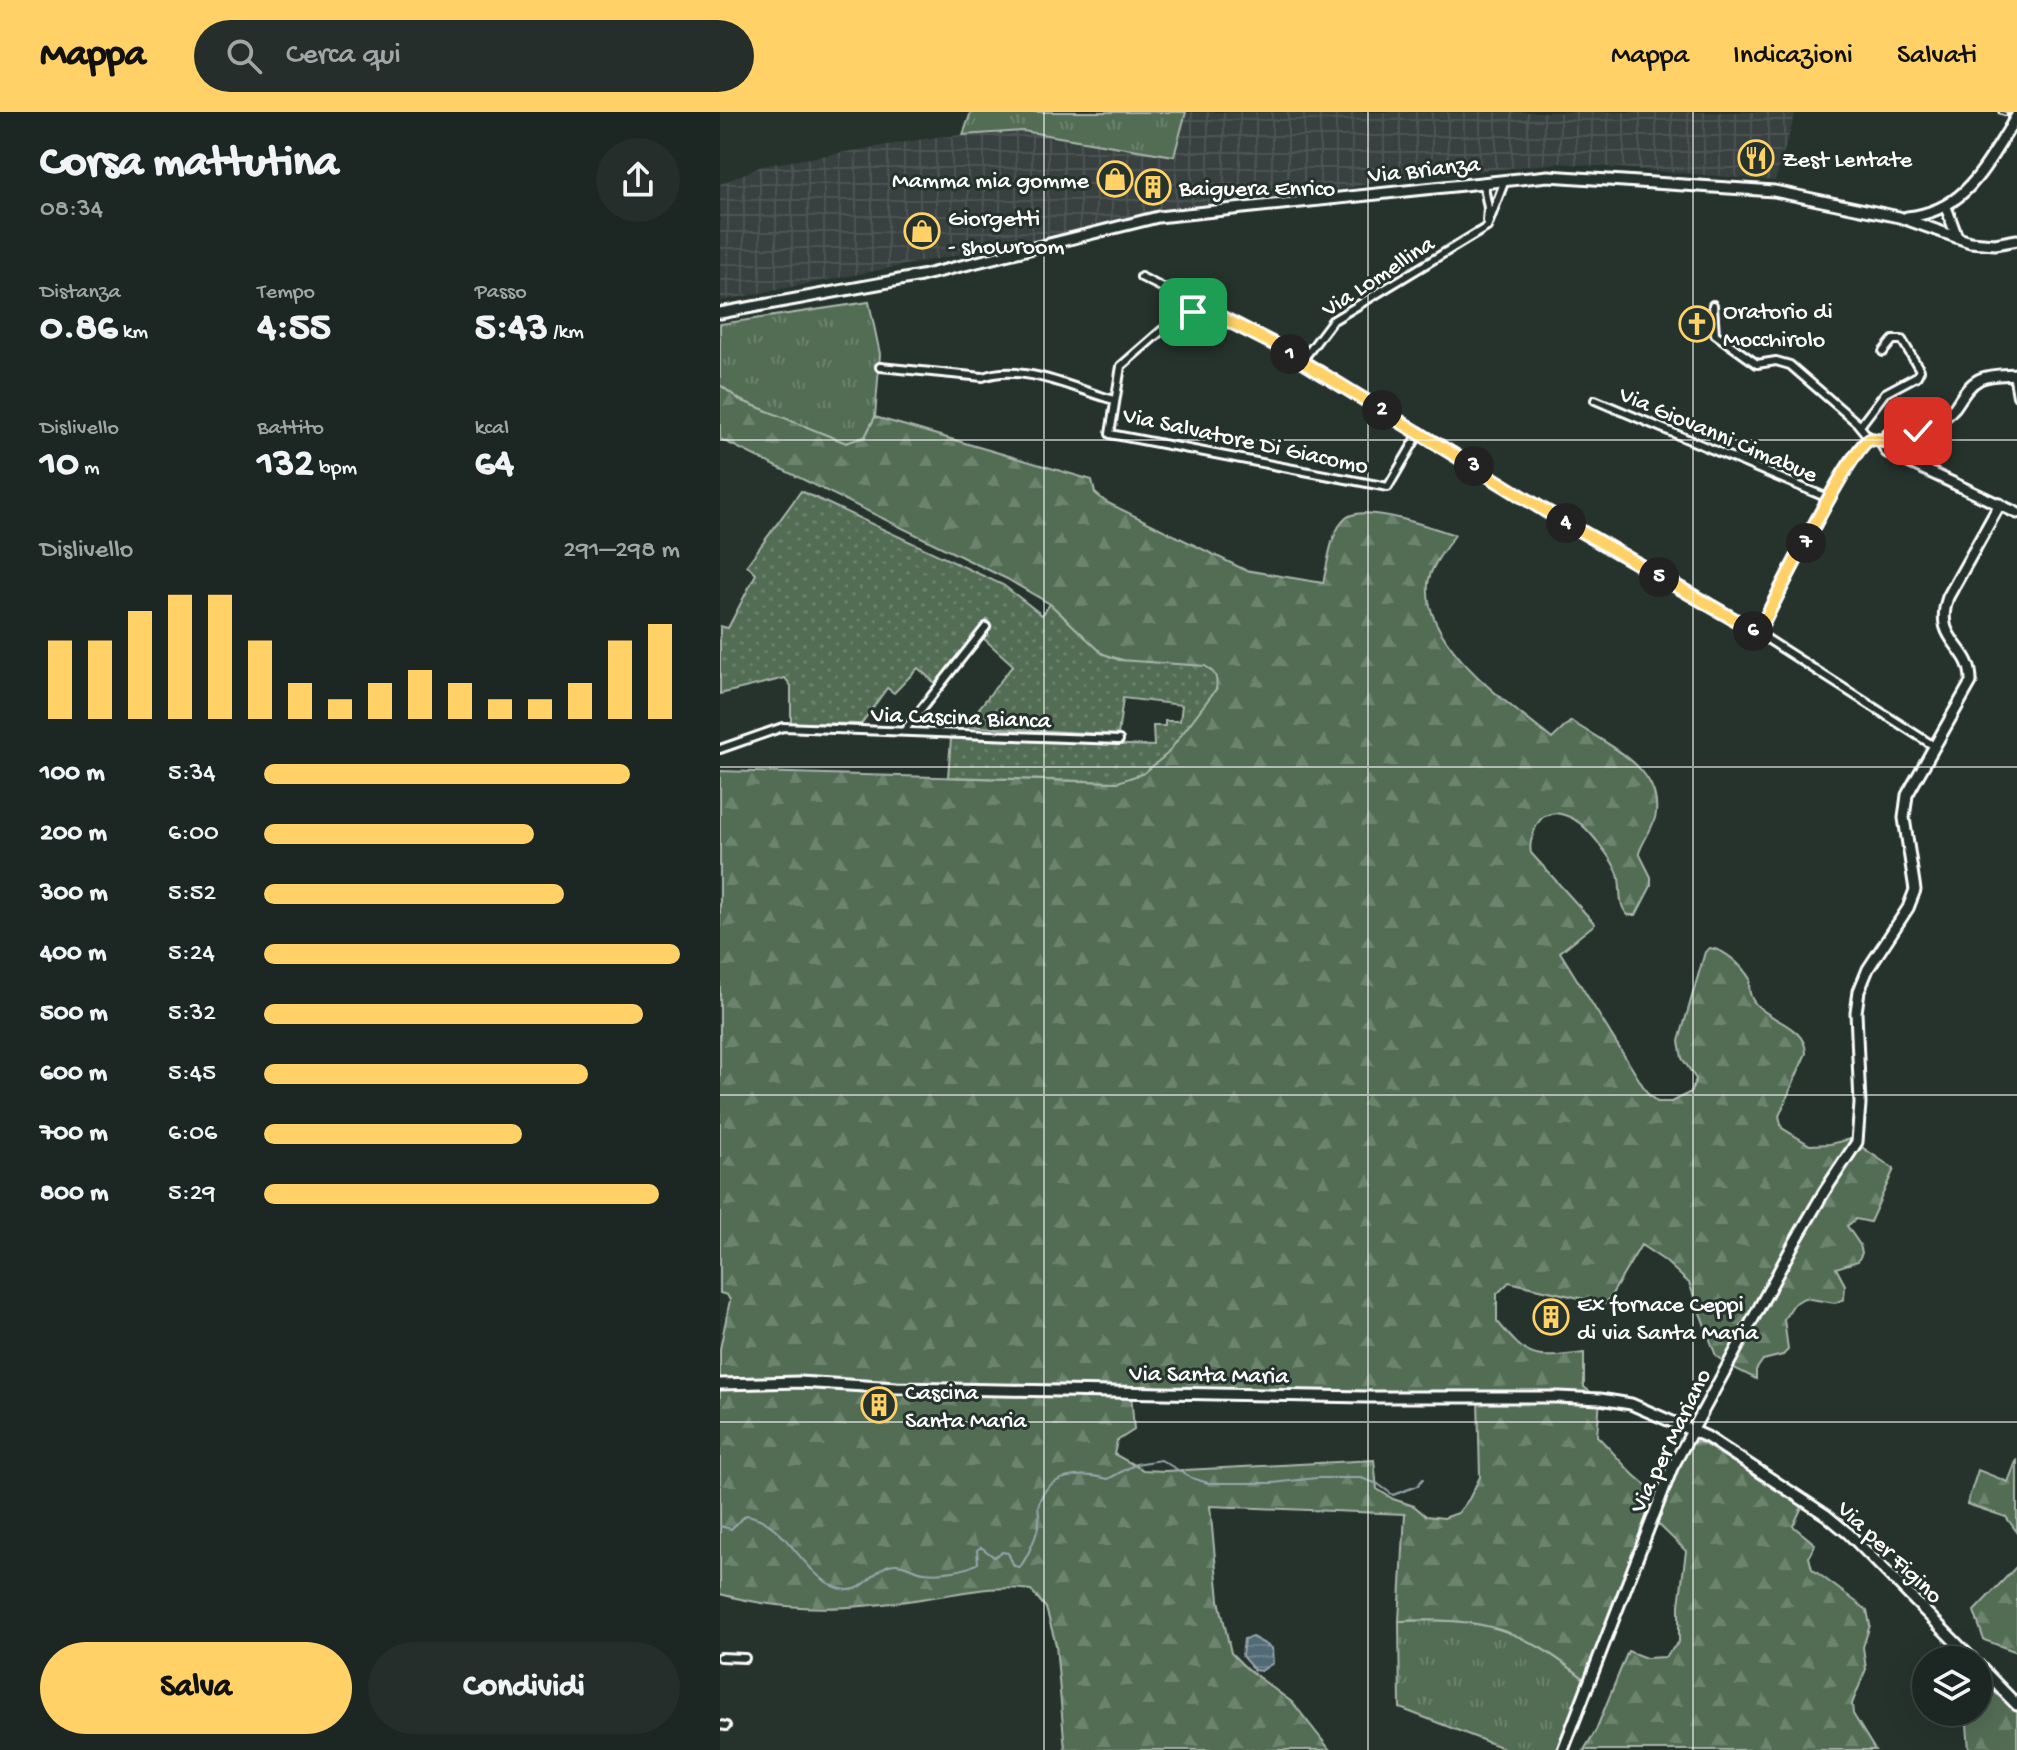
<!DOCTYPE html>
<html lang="it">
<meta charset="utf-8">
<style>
body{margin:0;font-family:"Gochi Hand",sans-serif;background:#252e2a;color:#f1f3f6;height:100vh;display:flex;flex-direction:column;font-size:30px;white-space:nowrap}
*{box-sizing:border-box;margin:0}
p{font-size:26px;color:#a0a5a5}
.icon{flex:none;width:44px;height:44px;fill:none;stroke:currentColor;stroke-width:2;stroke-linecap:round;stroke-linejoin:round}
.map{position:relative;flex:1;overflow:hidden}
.panel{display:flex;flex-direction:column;background:#1c2622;width:720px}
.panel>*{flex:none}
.tools{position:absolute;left:1192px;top:1534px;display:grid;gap:16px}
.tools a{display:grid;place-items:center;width:80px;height:80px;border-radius:50%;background:#1c2622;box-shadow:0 8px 32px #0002,0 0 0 2px #3a4340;font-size:40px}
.pin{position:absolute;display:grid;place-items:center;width:68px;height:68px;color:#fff;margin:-34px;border-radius:16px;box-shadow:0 4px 12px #0006}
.km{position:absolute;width:40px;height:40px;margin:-20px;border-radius:50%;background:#222;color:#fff;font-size:22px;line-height:40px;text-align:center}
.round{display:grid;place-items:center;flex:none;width:84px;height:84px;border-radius:42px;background:#252e2a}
.headline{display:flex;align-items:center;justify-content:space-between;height:136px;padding:0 40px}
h1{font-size:44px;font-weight:800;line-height:60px}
.metrics{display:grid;grid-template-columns:repeat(3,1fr);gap:12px;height:136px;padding:8px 40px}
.metrics div{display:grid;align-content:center}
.metrics b{font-size:40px;font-weight:800}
.metrics small{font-size:22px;font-weight:400}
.metrics p{font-size:22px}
.chart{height:224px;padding:16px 40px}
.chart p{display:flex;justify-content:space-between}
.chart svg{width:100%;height:144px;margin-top:8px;stroke:#ffd166;stroke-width:6}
.primary-button{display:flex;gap:16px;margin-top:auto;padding:16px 40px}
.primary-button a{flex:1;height:92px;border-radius:48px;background:#ffd166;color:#111;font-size:32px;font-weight:800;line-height:92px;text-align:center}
.primary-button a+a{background:#252e2a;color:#f1f3f6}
ul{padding:0 40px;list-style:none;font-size:26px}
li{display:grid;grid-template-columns:128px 96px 1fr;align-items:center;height:60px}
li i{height:20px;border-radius:10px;background:#ffd166}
header{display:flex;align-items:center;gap:48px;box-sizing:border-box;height:112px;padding:0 40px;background:#ffd166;color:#111}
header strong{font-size:38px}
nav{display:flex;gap:44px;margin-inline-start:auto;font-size:28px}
.search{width:560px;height:72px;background:#252e2a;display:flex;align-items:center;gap:20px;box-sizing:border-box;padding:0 28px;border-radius:44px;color:#a0a5a5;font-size:30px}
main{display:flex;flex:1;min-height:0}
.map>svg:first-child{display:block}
</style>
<header>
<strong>Mappa</strong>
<div class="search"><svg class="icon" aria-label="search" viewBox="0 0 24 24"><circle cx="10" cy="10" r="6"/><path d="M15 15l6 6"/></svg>Cerca qui</div>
<nav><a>Mappa</a><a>Indicazioni</a><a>Salvati</a></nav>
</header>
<main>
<section class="panel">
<div class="headline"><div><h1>Corsa mattutina</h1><p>08:34</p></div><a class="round"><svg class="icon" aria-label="share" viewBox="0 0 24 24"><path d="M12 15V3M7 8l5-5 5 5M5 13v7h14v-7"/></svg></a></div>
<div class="metrics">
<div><p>Distanza</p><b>0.86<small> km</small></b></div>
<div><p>Tempo</p><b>4:55</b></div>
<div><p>Passo</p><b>5:43<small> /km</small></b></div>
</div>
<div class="metrics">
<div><p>Dislivello</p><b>10<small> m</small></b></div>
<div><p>Battito</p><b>132<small> bpm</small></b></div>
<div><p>kcal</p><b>64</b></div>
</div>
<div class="chart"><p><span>Dislivello</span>291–298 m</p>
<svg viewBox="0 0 160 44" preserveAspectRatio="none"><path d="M5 44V20M15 44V20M25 44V11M35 44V6M45 44V6M55 44V20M65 44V33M75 44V38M85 44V33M95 44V29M105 44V33M115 44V38M125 44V38M135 44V33M145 44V20M155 44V15"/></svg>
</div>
<ul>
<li><b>100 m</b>5:34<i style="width:88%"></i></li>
<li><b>200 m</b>6:00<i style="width:65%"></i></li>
<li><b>300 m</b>5:52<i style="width:72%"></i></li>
<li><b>400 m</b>5:24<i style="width:100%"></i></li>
<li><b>500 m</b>5:32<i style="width:91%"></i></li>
<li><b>600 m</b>5:45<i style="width:78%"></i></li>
<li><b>700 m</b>6:06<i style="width:62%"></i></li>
<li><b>800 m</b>5:29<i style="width:95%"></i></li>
</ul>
<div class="primary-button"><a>Salva</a><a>Condividi</a></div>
</section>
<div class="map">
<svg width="1297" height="1638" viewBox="0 0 1297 1638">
<defs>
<pattern id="industrial-grid" width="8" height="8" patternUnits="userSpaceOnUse" patternTransform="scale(2)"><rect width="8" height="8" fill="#384040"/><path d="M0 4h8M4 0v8" fill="none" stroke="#4c5353"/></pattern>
<pattern id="grass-tufts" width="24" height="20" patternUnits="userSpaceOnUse" patternTransform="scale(2)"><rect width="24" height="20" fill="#526d55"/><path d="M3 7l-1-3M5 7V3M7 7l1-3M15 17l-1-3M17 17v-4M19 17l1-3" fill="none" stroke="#6c836e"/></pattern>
<pattern id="forest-firs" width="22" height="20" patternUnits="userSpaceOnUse" patternTransform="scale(2)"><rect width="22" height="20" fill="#526d55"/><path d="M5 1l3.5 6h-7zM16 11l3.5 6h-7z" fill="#6c836e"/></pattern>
<pattern id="park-dots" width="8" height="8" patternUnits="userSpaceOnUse" patternTransform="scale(2)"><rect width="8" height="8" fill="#526d55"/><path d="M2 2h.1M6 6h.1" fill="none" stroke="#6c836e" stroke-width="1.8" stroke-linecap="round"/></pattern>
<pattern id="water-rules" width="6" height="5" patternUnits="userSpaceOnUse" patternTransform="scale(2)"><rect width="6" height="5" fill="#516a76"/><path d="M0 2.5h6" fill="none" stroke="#6b808b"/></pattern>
</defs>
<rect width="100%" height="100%" fill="#26332d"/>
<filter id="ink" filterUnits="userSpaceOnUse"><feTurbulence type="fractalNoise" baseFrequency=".0125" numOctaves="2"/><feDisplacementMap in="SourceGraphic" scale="16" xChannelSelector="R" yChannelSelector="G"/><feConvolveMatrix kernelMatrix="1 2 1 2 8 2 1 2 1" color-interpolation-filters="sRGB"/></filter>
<g filter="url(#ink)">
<polygon fill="url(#industrial-grid)" points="466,0 1076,0 1055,69 839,51 656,70 629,76 521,88 0,189 0,72 42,54 216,25 303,19 453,44"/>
<g fill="url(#grass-tufts)" stroke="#a8b6aa" stroke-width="2">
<polygon points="251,0 466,0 454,44 303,19 243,23"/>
<polygon points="149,190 160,242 155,305 145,325 126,331 20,288 0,273 0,212"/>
<path d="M713 1508C729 1509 747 1508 763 1512 803 1520 835 1544 867 1569L840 1638H788L680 1596 679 1509Z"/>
</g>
<g fill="url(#forest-firs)" stroke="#a8b6aa" stroke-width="2" fill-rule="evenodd">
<path d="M0 273 20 288 126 331 145 325 155 305 372 368 375 381 386 390 525 458 603 471C608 452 610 419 626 406 644 391 713 416 735 423 725 437 710 455 708 472 703 534 790 592 832 627L851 609C884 631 941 654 936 701 935 714 923 728 919 741L931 765V774L916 803H908C897 793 902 776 898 762 893 748 868 715 855 708 838 698 822 698 815 717 812 726 809 732 811 741L875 812 840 840 928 982 937 990H951L971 980 976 967 962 946 959 929 985 840 990 836C1006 838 1022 854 1030 867 1021 909 1085 904 1086 941L1059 1004 1062 1016 1090 1033 1110 1032 1130 1027 1174 1057 1150 1110 1136 1107 1127 1114 1140 1133 1142 1141 1138 1149 1116 1156 1125 1173 1124 1187 1115 1191 1084 1186 1074 1192 1064 1207 1068 1238 1063 1243 1043 1248 1036 1258V1267L1008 1253 996 1244 969 1171 945 1149 921 1133 886 1192 789 1170 777 1182V1209C810 1249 813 1247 864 1241V1275L880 1287 877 1324C898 1344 911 1365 936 1380L867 1569C802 1516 762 1505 679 1509L685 1402 490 1394 499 1488 511 1541 526 1556 573 1591 610 1638H345L336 1533 326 1496 311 1478C272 1472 240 1482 201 1487 130 1498 70 1501 0 1482V1237L10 1188 7 1183 0 1181V659L398 670 496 577 383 542 330 492 287 467 0 327ZM411 1280 758 1286 760 1365 749 1387 738 1401 724 1406 706 1404 694 1394 673 1387 657 1377 654 1348 445 1359 423 1358 394 1342 397 1329 414 1318Z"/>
<polygon points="976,1330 982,1331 1083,1393 1073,1414 1095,1432 1089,1445 1092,1457 1147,1498 1150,1513 1143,1535 1146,1557 1132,1592 1133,1602 1155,1638 864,1638 876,1618 908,1539 926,1546 945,1545 959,1530 959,1493 966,1439 934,1408 953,1358 970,1331"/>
<polygon points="1297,1347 1297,1420 1286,1405 1247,1392 1258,1358 1288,1370"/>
<polygon points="1297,1454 1297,1540 1264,1528 1254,1499"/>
<polygon points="1258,1558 1297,1597 1297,1638 1249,1638 1246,1600 1258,1600"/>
</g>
<path fill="url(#park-dots)" stroke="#a8b6aa" stroke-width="2" d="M81 379 283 473 322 503 330 492 383 542 399 548 485 554C495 560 498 565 496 577L447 642 424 661 398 670 228 665 231 626 434 634 433 614H445V609H460L462 593 403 586 398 623 245 614 293 553 262 525 272 515 267 508 216 572 198 556 174 581 167 576 141 612 71 611V574L65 566 0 582V514L8 516 36 462 27 453Z"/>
<polygon fill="url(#water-rules)" stroke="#97a6ad" stroke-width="2" points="532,1525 552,1536 553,1551 541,1559 534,1558 522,1544 524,1527"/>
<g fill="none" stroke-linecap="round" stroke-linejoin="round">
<path stroke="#97a6ad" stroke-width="2" d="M0 1414 11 1417 26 1403C70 1409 84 1472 127 1478 146 1480 156 1453 174 1452 184 1451 195 1459 204 1460 219 1462 246 1459 258 1451L257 1438 261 1435 274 1445 282 1440 288 1441 294 1454 300 1455C308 1444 318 1422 319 1409 320 1403 317 1397 319 1391 328 1360 364 1361 388 1367L416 1352 441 1348 472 1366 488 1371H553L596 1366H641L658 1372 673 1383 697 1374 703 1367"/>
<defs>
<g id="street">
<polyline points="763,70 768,96 767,109"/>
<polyline points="421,165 552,231 824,398 1038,521 1214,634"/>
<polyline points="993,193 995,222 1037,252 1056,249 1070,253 1137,311 1150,327"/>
<polyline points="488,200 473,200 441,219 401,254 390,322 668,375 700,320"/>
<polyline points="582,249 612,209 767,115 785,68"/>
<path d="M160 255 263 265C302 250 357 278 394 288"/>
<polyline points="1293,262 1297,284"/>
<polyline points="875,288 1110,387"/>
<polyline points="1140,314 1165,281 1197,264 1200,258 1182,228 1173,228 1163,240"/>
<polyline points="1038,521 1125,358 1145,329 1150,327 1163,329"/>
<polyline points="184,619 266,515"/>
<polyline points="0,637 63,615 399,628"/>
<polyline points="0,1545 25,1546"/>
<polyline points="0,1613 6,1614"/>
</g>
<g id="secondary">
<polyline points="1226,95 1237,125"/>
<path d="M1187 105C1243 99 1262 60 1289 17"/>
<polyline points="0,201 201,164 438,105 828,64 1054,79 1179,105 1250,130 1275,132 1297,128"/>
<path d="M1297 262C1285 263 1271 262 1260 267 1248 273 1242 285 1235 295 1216 318 1195 319 1168 323L1162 331 1167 340 1297 401"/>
<polyline points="0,1272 79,1270 177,1276 646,1285 838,1285 880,1287 911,1292 987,1325 1106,1403 1129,1422 1253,1548"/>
<polyline points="1258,1553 1297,1593"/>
<path d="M843 1638 952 1356 1072 1135 1104 1080 1137 1030 1140 992 1136 900 1139 879 1148 857 1188 796 1195 778 1184 706 1187 683 1251 570C1252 532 1212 531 1228 485L1280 392"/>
</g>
</defs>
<use href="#street" stroke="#fff" stroke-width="12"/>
<use href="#secondary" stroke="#fff" stroke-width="15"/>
<use href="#street" stroke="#26332d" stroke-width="6"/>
<use href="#secondary" stroke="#26332d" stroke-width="9"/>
<defs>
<polyline id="rail" points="1280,0 1297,6"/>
</defs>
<use href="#rail" stroke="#fff" stroke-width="5"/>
<use href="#rail" stroke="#26332d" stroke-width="2" stroke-dasharray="6" stroke-linecap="butt"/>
<defs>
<polyline id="secondary-bridge" points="1289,17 1297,3"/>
</defs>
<use href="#secondary-bridge" stroke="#fff" stroke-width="15" stroke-linecap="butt"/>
<use href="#secondary-bridge" stroke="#26332d" stroke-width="9"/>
</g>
</g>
<g fill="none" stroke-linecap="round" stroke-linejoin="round" filter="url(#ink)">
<defs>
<path id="route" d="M473 200H491L552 231 824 398 1038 521C1054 491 1130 336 1150 327L1163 329 1170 322 1198 319"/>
</defs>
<use href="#route" stroke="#fff" stroke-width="16"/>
<use href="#route" stroke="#ffd166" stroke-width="10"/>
</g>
<path fill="none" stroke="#fff" stroke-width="2" stroke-opacity="0.55" d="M324 0V1638M648 0V1638M973 0V1638M0 328H1297M0 655H1297M0 983H1297M0 1310H1297"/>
<defs>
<symbol id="restaurant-ring" viewBox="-11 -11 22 22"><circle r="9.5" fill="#26332d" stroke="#ffd166" stroke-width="1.5"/><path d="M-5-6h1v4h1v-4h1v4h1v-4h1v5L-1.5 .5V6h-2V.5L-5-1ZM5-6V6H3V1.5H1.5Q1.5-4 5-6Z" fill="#ffd166"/></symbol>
<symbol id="shop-ring" viewBox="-11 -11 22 22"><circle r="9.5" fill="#26332d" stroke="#ffd166" stroke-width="1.5"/><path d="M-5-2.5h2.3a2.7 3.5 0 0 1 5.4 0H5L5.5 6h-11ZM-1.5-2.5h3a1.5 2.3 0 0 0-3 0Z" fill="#ffd166"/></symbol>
<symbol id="building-ring" viewBox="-11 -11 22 22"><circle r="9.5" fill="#26332d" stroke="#ffd166" stroke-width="1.5"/><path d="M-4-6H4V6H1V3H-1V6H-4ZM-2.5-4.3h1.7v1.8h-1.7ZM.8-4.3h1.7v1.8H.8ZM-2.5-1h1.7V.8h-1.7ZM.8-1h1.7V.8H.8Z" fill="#ffd166"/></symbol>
<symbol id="church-ring" viewBox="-11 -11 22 22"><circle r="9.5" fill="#26332d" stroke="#ffd166" stroke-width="1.5"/><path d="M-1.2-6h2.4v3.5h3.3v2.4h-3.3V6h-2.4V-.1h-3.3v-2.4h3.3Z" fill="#ffd166"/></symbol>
</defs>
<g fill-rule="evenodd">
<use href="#restaurant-ring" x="1016" y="26" width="40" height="40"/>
<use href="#shop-ring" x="375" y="47" width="40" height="40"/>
<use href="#building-ring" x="413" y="55" width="40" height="40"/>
<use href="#shop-ring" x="182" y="99" width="40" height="40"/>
<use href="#church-ring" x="957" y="192" width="40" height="40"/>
<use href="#building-ring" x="811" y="1185" width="40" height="40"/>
<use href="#building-ring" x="139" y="1273" width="40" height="40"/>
</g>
<g text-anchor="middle" stroke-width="6" stroke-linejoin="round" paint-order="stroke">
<g font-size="24" fill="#fff" stroke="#26332d" text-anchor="start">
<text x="1062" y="54">Zest Lentate</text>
<text x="369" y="75" text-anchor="end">Mamma mia gomme</text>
<text x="459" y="83">Baiguera Enrico</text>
<text x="228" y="113">Giorgetti<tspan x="228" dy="28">- showroom</tspan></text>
<text x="1003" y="206">Oratorio di<tspan x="1003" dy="28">Mocchirolo</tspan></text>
<text x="857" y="1199">Ex fornace Ceppi<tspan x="857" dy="28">di via Santa Maria</tspan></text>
<text x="185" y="1287">Cascina<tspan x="185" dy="28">Santa Maria</tspan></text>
</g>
<g font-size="24" fill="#fff" stroke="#26332d">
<text transform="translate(704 56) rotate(-6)" y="8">Via Brianza</text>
<text transform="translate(657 163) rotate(-33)" y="8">Via Lomellina</text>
<text transform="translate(999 321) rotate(23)" y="8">Via Giovanni Cimabue</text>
<text transform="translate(526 327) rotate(12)" y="8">Via Salvatore Di Giacomo</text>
<text transform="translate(241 604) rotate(2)" y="8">Via Cascina Bianca</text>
<text transform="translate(489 1261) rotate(1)" y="8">Via Santa Maria</text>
<text transform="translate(949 1328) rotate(-64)" y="8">Via per Mariano</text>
<text transform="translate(1171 1439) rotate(44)" y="8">Via per Figino</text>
</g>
</g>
</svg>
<div class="tools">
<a><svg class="icon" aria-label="layers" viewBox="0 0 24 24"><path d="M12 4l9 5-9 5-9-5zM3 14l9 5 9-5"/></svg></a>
</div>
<div class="pin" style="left:473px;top:200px;background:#1e9e55"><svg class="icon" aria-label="arrive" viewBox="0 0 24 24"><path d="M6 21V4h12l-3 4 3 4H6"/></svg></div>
<div class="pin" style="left:1198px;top:319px;background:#d93025"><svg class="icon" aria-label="check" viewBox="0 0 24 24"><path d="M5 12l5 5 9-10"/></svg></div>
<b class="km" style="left:570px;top:242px">1</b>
<b class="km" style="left:662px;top:298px">2</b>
<b class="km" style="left:754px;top:354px">3</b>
<b class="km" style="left:846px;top:411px">4</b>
<b class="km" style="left:939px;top:465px">5</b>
<b class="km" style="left:1033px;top:519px">6</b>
<b class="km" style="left:1086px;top:431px">7</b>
</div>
</main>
